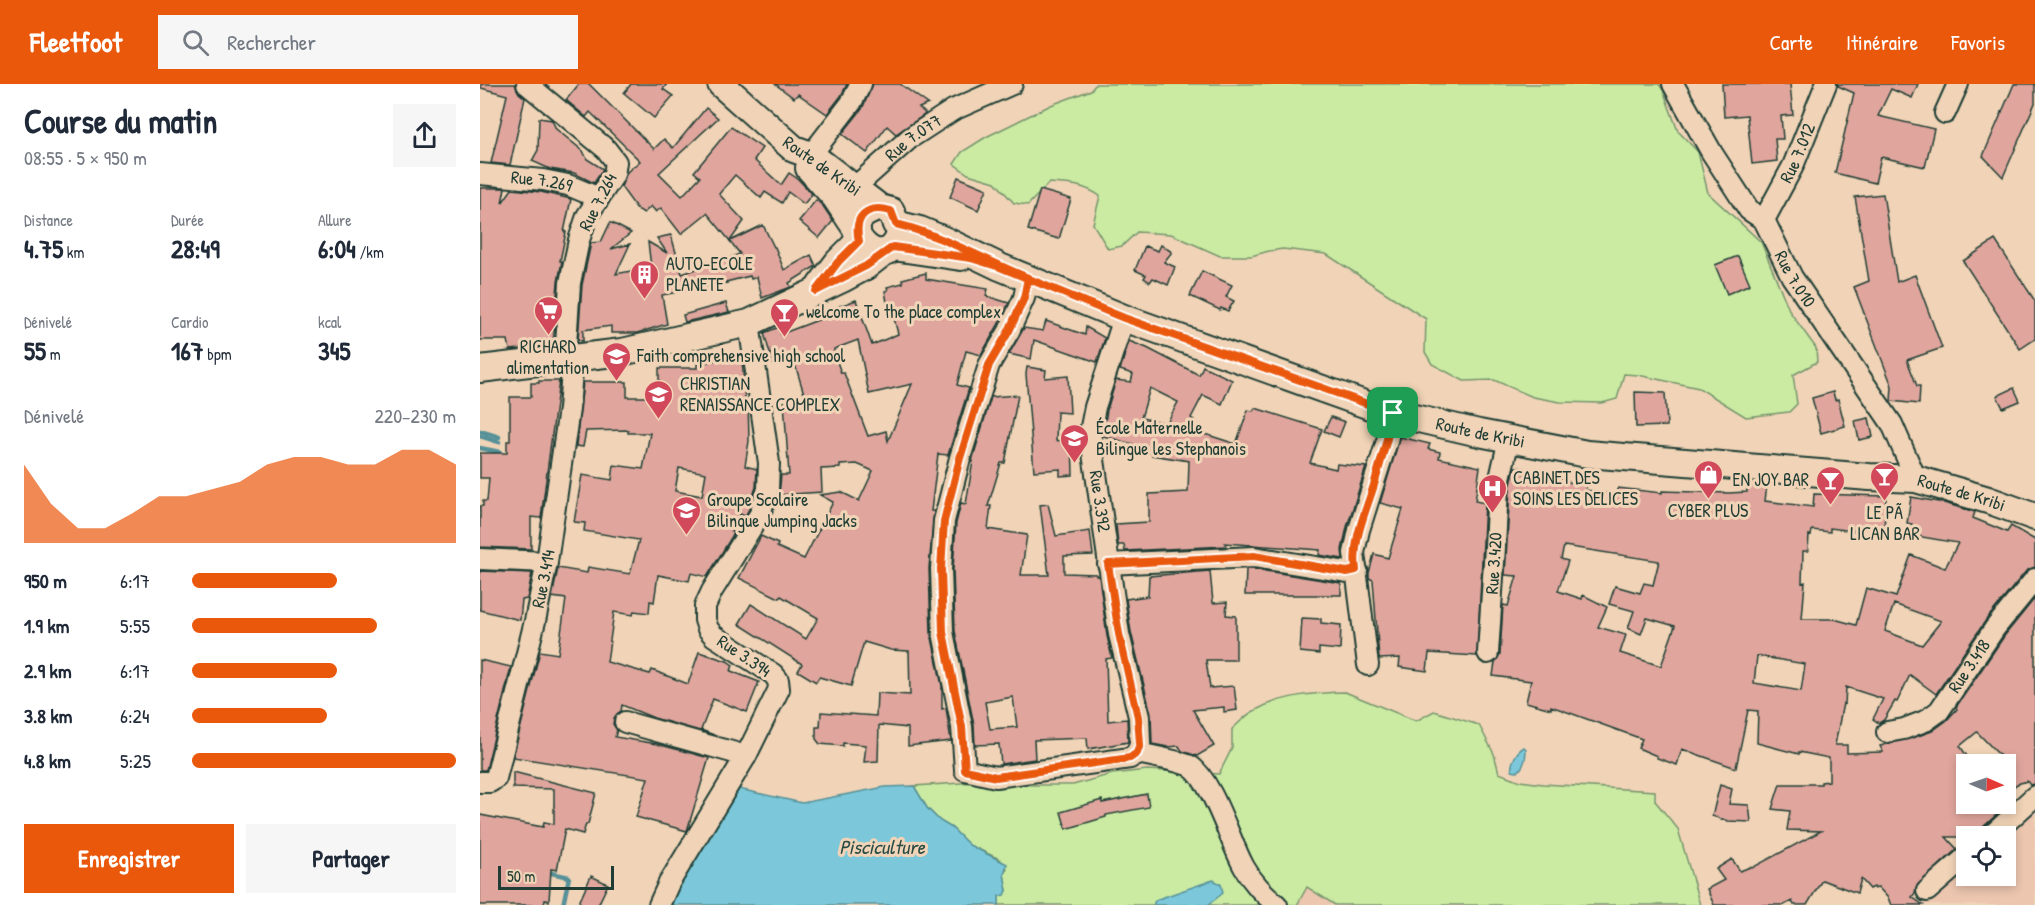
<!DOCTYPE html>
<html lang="fr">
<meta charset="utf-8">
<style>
body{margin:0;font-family:"Patrick Hand",sans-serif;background:#f6f6f7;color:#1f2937;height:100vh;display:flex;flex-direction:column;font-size:22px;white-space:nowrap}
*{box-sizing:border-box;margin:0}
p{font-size:20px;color:#747a83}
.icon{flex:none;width:33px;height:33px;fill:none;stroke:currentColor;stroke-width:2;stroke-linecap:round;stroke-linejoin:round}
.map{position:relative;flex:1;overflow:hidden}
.sheet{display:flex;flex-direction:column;background:#fff;width:480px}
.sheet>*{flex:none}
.needle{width:39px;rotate:92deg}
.tools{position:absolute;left:1476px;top:670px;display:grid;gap:12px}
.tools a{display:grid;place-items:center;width:60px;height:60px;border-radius:0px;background:#fff;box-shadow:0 3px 9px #0003;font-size:30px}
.scale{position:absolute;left:18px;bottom:15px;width:116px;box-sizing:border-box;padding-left:6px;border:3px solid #1f3d34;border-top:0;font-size:16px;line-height:21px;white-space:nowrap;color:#1f3d34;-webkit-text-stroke:4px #f1d4b7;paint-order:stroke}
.pin{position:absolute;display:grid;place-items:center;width:51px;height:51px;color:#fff;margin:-26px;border-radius:12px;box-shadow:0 3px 9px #0006}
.round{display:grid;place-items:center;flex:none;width:63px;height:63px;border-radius:0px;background:#f6f6f7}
.head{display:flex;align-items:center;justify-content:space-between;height:102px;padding:0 24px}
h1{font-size:33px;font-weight:800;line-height:45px}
.figures{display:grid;grid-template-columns:repeat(3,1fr);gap:9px;height:102px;padding:6px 24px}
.figures div{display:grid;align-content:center}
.figures b{font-size:26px;font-weight:800}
.figures small{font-size:16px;font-weight:400}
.figures p{font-size:16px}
.chart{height:168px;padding:12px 24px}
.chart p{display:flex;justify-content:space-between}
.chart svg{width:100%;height:108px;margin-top:6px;fill:#ea580c;opacity:.7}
.action{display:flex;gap:12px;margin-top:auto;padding:12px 24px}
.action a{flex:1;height:69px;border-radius:0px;background:#ea580c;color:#fff;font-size:24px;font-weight:800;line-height:69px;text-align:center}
.action a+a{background:#f6f6f7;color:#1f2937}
ul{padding:0 24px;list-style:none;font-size:20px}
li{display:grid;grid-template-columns:96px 72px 1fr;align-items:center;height:45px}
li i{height:15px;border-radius:8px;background:#ea580c}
header{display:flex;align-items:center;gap:36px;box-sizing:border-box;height:84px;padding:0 30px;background:#ea580c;color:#fff}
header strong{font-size:28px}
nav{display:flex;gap:33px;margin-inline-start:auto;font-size:21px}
.search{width:420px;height:54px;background:#f6f6f7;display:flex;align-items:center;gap:15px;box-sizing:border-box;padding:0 21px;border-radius:0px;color:#747a83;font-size:22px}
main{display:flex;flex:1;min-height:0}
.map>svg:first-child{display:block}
</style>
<header>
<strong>Fleetfoot</strong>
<div class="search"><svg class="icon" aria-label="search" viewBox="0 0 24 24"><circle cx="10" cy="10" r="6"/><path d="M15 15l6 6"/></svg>Rechercher</div>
<nav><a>Carte</a><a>Itinéraire</a><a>Favoris</a></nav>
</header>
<main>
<section class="sheet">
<div class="head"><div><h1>Course du matin</h1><p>08:55 · 5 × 950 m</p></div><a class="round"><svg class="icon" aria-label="share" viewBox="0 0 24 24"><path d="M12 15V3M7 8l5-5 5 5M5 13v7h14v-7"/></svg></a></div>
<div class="figures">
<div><p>Distance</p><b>4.75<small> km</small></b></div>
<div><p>Durée</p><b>28:49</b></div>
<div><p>Allure</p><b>6:04<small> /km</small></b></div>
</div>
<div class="figures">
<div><p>Dénivelé</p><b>55<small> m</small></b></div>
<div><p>Cardio</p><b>167<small> bpm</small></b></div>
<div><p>kcal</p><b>345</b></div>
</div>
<div class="chart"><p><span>Dénivelé</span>220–230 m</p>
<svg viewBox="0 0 160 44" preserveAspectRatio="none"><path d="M0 44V12L10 28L20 38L30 38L40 32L50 25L60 25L70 22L80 19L90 12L100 9L110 9L120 12L130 12L140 6L150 6L160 12V44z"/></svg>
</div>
<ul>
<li><b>950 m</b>6:17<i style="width:55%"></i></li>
<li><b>1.9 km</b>5:55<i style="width:70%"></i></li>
<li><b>2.9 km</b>6:17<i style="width:55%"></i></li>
<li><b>3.8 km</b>6:24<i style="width:51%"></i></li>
<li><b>4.8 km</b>5:25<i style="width:100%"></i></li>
</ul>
<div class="action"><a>Enregistrer</a><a>Partager</a></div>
</section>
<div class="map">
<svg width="1555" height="821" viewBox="0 0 1555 821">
<rect width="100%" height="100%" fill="#f1d4b7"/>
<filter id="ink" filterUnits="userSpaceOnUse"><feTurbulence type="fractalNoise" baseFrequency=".0167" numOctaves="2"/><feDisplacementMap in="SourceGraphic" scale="12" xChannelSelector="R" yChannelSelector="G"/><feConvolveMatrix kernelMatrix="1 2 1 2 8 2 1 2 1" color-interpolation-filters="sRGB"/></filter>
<g filter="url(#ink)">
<g fill="#ecc6af">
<polygon points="1555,717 1555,821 1436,821 1462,802 1486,791 1526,792 1526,753 1518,753"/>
<polygon points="827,803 855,821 817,821"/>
</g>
<g fill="#cbeba3" stroke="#75946c" stroke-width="1.5">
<path d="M616 0H1179L1183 6 1198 47 1218 68 1228 109 1281 158 1310 228 1336 264 1337 278 1313 291 1317 320 1309 328 1266 333 1219 304 1158 291 1144 290 1137 315 1122 319 1080 318 1053 313 1014 296 984 297 952 280 945 268 946 235 846 170 803 165 789 167 771 172H740L691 150 657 148 642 162 628 165 613 140 620 112C603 100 588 100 569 99L548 121 534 119 515 98 488 90 474 80 482 68 506 53 571 21 611 6Z"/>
<path d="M865 608 936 637 954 627 999 641 1014 670 1019 689 1040 697 1063 700 1175 707V717L1198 745 1220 821H855L827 803 817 821H519V812L527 807 524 790 527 784 520 775 489 761 472 744 460 737 447 724 434 702 497 698 553 701H593L632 690 667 686 739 690 752 664V645C759 639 766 631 774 627 802 611 834 609 865 608Z"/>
</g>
<g fill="#7bc8da" stroke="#569098" stroke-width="1.5">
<path d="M1044 663 1046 665C1046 673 1045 683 1037 688L1032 687C1030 679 1037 667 1044 663Z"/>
<polygon points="434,702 447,724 460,737 472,744 489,761 527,780 524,790 527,807 524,811 519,812 519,821 184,821 250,703 322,719 405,703"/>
<polygon points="733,796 741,800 743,809 728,821 674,821 674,818 678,815"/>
</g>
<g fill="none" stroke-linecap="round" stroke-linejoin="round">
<g stroke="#569098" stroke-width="4.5">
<polyline points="0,347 19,353"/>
<polyline points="0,352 19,358"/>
<polyline points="0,364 20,368"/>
<polyline points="67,788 89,793 83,821"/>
</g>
</g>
<g fill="#e0a69d" stroke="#1f3d34" stroke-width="1.5" fill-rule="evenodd">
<polygon points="1,0 35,0 39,9 45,14 30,81 11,79 27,11 1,4"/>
<polygon points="99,0 109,0 174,65 184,55 193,64 226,24 238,34 179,89 202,112 220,93 214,88 251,43 282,64 274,76 301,101 309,89 318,95 332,110 324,120 308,108 302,119 285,108 281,114 255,91 239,110 264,137 250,157 227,129 201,150 181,124 176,128 171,122 164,129 157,125 141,103 147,88 160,77 110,28 106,33 86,16"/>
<polygon points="151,0 187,0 183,5 193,12 174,34 144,9"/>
<polygon points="295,0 367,0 361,12 347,30 318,10 314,14"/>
<polygon points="393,0 420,0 448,20 439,24 445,29 444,31 416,50 407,42 387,69 362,50 382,25"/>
<polygon points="1242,0 1310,0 1313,31 1301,32 1303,55 1295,55 1297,77 1272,80 1267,31 1244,33"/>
<polygon points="1358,0 1438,0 1432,14 1411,5 1398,32 1454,45 1445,83 1401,73 1395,99 1355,89 1374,9 1358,2"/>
<polygon points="1534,0 1555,0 1555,19 1523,93 1503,72"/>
<polygon points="59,34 72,36 76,45 103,67 107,75 123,85 114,99 94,89 70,85 52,77 58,66"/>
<polygon points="478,93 507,105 498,126 470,113"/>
<polygon points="0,104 25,104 22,119 32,105 61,108 91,115 84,148 86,148 80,177 82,177 78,198 73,261 56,263 43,261 41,265 30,266 28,256 0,256"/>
<polygon points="560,106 591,115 579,155 548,146"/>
<polygon points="1403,110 1417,198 1435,191 1462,264 1427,276 1437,302 1440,302 1439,320 1411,317 1412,302 1374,203 1389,197 1375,113"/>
<polygon points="336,116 343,122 353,137 339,154 319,137"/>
<polygon points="130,139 132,139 151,149 131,165 150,160 136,190 171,183 168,158 187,169 177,154 191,151 202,190 260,170 250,157 283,141 294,163 295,163 304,186 331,171 336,182 309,199 311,203 282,214 277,193 271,195 270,192 246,198 247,199 182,211 187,240 157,249 131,249 131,242 103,246 103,257 98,256 102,201 111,159 121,158"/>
<polygon points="1515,156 1555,217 1555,255 1540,265 1483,177"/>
<polygon points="681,161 692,168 684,178 695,183 688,201 673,194 670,198 664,194 666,191 655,186 665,162 678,167"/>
<polygon points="1258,172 1270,200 1247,210 1235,181"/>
<polygon points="722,187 752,201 746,213 754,217 748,227 741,224 740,226 710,212"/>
<path d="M446 189V195L508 205 506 212 529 219 518 241 501 271 486 267 477 301 489 304 468 371 458 370 451 427H454L449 484 451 549 462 602V625L466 624 471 657 428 662V644L399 641 398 677 384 678 386 661 363 659V662L340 660 336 655V643H340L341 628 396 632 397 609 430 611 429 567 411 566 384 558 371 602 339 593 336 598 318 587 322 580 259 540 271 520 326 555 338 534 301 512 299 514 259 494 281 452 298 460 297 463 324 475 353 418 340 411 361 408 379 417 393 387 377 380 360 381V384L341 385 342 408 299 411 301 391H309L304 318 325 313 314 277H313L312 275 293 280 284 249 299 243 301 250 346 233 344 228 376 216 392 261 418 250 410 218H407L405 207 408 206 407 203 423 199 422 195ZM378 256 389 310 432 300 408 357 406 347 388 352 364 289H361L354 269V265Z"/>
<polygon points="246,219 249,228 205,238 203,231"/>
<polygon points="566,237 605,251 606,243 625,254 617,278 554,256 551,275 529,270 544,244 563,247"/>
<path d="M649 257 667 264 719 291 723 282 752 296 742 320 723 311 711 334 714 336 707 349 728 351 756 360 768 326 773 327 775 324 842 345 830 379 856 385 857 380 886 383 867 443 862 466 863 475 839 471 840 466 745 459 746 462 645 467 644 461H638L636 440 669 438V410L708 408 709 377 672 371V369L652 365 653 360 623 352 627 326 636 296 651 298 653 290 640 286ZM670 304 698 318 687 339 661 334Z"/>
<path d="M262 274 265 316H268L269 357 265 382 277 385 276 403 269 425 265 432 260 430 251 447 254 449 227 493 211 489 209 497 178 491 174 518 170 517 169 529 154 527 153 531 134 528 127 578 170 590 172 586 208 600 219 568 247 577 253 581 251 587 279 598 267 628 233 615 221 646 234 651 174 634 142 621 141 627 134 634 133 640 137 646 135 653 177 660 229 674 207 747 156 733 168 694 33 673 60 567 78 570 86 515 72 513 78 484 107 489 108 483 150 490 159 456 104 447 105 439 94 438 102 391 132 396 134 381 163 385 170 349H148V346L106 347 103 363 96 362 103 298H147V313H179V284H217V280L237 276ZM199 384 226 389 222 412 195 407Z"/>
<polygon points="547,283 566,286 565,294 588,292 590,329 577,328 576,357 592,355 593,391 580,392 580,385 554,387 546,290"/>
<polygon points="59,297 79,297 61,434 51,433 51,465 0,463 0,422 3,422 3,417 7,417 9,394 0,394 0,369 27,369 27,357 30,357 30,313 51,313 51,299 59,299"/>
<polygon points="1534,304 1540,317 1523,324 1517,312"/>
<polygon points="1155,308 1185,309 1187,342 1156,343"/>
<polygon points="1353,308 1355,316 1358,315 1365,342 1341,349 1332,314"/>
<path d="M538 311 525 379H521L508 422H511L508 445 547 451 541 491H569L560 421 568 420 576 452 610 447 613 471 584 472V489L616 490V492H619L627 552 632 574 626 575 628 637 647 635 648 658 608 665 607 654 554 656 555 675 521 680 519 660 495 661 494 641 475 547 473 485 476 439 481 419 486 420 493 377H492L511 313ZM533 613 537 643 510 645 505 618Z"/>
<polygon points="851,333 865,338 859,353 844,347"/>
<polygon points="1389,334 1393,353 1379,356 1375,337"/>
<polygon points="920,353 950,360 948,365 960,368 959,374 1000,383 995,417 1005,419 997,572 949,569 947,587 919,583 920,574 899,575 893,496 889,494 889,489 894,470 908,474 923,425 900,419"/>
<path d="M1035 383 1044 384V389L1082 395 1081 397 1107 401 1105 406 1136 411 1138 404 1182 409V407L1249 409 1267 408V400L1287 401 1285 417 1333 423 1334 410 1406 412 1404 447 1375 442 1374 447 1350 444V448L1332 446 1331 452 1329 451 1328 467H1323L1322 499 1325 498 1322 535H1354L1376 541 1386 504 1416 513 1431 471 1465 484 1478 459 1430 451 1432 440 1427 439 1431 413 1464 419 1495 428 1493 434 1527 448 1531 442 1555 456V483L1546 487 1506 536 1456 610 1430 591 1417 618 1415 617 1404 636 1399 639 1393 635 1403 615 1366 603 1365 620 1363 619 1355 661H1367V669L1403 668 1400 662 1441 651 1452 647 1466 637 1477 625 1476 623 1525 551 1555 514V700L1550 701 1547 697 1537 700 1526 709V681H1514L1522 674 1497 648 1480 662 1493 681H1486V720H1521L1524 724 1492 753H1466L1477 765 1436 803 1435 809 1432 813 1443 821H1411L1408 814 1398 803 1395 805 1394 803 1390 805 1381 795 1377 809 1342 796 1327 821H1314L1312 817 1304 821H1234L1227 805 1244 796 1236 785 1252 775 1260 787 1270 783 1272 784 1341 747 1307 746 1310 727 1292 725 1300 700H1341V698L1349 697V674L1319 668V670L1277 659 1278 627 1268 626 1256 684 1202 665 1197 681 1177 674V672L1158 664 1162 655 1071 622V625L1046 618 1051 597 1013 592 1015 578 1020 570 1023 521 1028 522 1037 492 1025 491 1030 405ZM1084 462 1179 477 1173 501 1164 499 1160 509 1135 502 1129 520 1154 527 1148 544 1161 550 1167 534 1195 542 1181 582 1140 569 1146 551 1118 543 1127 523 1103 511 1102 515 1078 507 1088 477 1081 475ZM1414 520 1461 537 1442 561 1405 547ZM1277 572 1325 580 1321 607 1274 599Z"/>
<polygon points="766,485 773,485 861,499 861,511 765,511"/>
<polygon points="0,487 52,489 47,515 42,516 40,536 0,526"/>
<polygon points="730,487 733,519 747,518 746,531 756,532 756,576 726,576 730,604 754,602 757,626 744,628 744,623 713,626 734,662 717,672 702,667 699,662 688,663 672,660 671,630 651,548 646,515 668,512 669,492"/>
<polygon points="822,534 841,535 841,539 861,541 860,566 839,564 839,570 820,568"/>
<polygon points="0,576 31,583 6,686 0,686"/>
<polygon points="33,688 116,709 108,740 106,740 103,750 85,745 77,786 71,785 69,817 65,816 64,821 0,821 0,731 63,743 64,738 74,740 74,705 33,704"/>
<polygon points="1240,701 1252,705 1249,720 1269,721 1271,738 1248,737 1232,732"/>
<polygon points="667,710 669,723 626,731 626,733 586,745 581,728 622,716 622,719"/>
<polygon points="111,792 128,800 118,821 98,821"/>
</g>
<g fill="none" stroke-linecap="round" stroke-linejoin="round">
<defs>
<g id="minor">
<polyline points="47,0 126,65 136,78 134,91 107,132 99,156 90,199 85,276"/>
<path id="s1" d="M1193 0 1232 69 1269 126 1284 136 1312 193 1412 340 1436 395"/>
<polyline points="1465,29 1478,0"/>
<polyline points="331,71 371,19 381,0"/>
<path id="s2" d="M0 90 63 96 88 101 119 114"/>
<path id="s3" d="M374 104 430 54 473 26 532 0"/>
<path id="s4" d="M1284 136 1313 82 1346 0"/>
<polyline points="548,194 544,214 529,247 509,281 480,374 464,437 461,485 463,548 482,643 485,686 516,693 650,674 657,669"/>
<path id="s5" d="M644 234 615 323 610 348 639 550 659 633 660 660 657 669C667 671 703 678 710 682 733 697 750 758 764 783 773 799 783 809 797 821"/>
<polyline points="0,475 67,478"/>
<polyline points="628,480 774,473 867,488 877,486"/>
<path id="s6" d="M1008 569 1015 463 1018 403 1029 355"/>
<polyline points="888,581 874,469 879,446 907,357 913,329"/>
<polyline points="145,638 266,672"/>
<path id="s7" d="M1407 648 1424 645 1445 637 1459 627 1515 544 1555 495"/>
<path id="s8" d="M0 698H10L16 694 55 537 67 478 89 325 93 274"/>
<polyline points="1510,753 1555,712"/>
<polyline points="1447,807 1486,773"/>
<polyline points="179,821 189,799 266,672 299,605 298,596 293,590 234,552 228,545 225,536 225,522 232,507 280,430 288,405 289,379 269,239"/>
</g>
<g id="major">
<path d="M241 0 314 65 331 71 400 124 411 127 416 140 421 145C410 203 341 136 400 124"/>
<polyline points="329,84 355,113 377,146"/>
<path id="s9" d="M416 140 440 146 464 156 520 183 644 234 904 327 999 349 1107 370 1389 393 1436 395 1508 416 1555 433"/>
<polyline points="413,163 481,173"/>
<polyline points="340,202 358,178 379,157"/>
<polyline points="0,285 142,268 269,239 362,195 386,182 404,168"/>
</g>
</defs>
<use href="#minor" stroke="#1f3d34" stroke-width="24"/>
<use href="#major" stroke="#1f3d34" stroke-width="30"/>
<use href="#minor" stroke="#f1d4b7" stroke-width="20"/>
<use href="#major" stroke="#f1d4b7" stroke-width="26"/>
</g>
</g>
<g fill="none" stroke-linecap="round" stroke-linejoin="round" filter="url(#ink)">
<defs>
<path id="route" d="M913 329 644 234 520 183 491 174 413 163 386 182 336 207 358 178 379 157C373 132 387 120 411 127L416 140C462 151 504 176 548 194L544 214 529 247 509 281 480 374 464 437 461 485 463 548 482 643 485 686 516 693 650 674 657 669 660 660 658 633 639 550 628 480 774 472 867 488 876 486C872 456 885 430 894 401 901 377 908 354 913 329"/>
</defs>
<use href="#route" stroke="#fff" stroke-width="12"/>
<use href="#route" stroke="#ea580c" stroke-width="8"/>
</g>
<defs>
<symbol id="building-pin" viewBox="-11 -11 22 30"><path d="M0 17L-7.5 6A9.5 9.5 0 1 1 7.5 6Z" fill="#d1495b" stroke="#f1d4b7"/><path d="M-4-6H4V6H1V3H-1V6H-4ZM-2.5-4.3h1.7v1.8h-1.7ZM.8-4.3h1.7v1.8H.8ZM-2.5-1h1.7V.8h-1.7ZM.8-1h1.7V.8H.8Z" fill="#fff"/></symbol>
<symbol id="supermarket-pin" viewBox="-11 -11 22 30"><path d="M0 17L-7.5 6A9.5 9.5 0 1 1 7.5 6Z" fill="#d1495b" stroke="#f1d4b7"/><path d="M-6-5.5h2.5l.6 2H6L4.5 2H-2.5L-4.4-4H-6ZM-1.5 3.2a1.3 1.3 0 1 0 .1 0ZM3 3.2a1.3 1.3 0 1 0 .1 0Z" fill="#fff"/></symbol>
<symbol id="bar-pin" viewBox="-11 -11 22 30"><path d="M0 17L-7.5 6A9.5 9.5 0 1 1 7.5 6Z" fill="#d1495b" stroke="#f1d4b7"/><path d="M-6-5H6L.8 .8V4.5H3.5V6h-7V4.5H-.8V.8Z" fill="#fff"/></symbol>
<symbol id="school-pin" viewBox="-11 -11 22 30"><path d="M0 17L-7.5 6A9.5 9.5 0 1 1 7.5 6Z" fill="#d1495b" stroke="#f1d4b7"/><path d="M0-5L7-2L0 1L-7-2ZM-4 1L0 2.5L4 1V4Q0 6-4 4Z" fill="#fff"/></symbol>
<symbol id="shop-pin" viewBox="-11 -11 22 30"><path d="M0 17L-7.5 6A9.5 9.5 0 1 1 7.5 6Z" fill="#d1495b" stroke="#f1d4b7"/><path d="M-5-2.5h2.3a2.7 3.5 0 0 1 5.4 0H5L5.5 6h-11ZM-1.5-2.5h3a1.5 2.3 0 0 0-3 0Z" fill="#fff"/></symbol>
<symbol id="hospital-pin" viewBox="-11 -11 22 30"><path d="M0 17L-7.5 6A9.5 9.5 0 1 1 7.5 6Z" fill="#d1495b" stroke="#f1d4b7"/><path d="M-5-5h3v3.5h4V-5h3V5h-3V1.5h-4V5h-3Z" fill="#fff"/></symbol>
</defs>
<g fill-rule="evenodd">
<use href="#building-pin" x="148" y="174" width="33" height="45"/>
<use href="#supermarket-pin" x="52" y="210" width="33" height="45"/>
<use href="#bar-pin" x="288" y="212" width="33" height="45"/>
<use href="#school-pin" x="120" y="256" width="33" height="45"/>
<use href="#school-pin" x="162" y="294" width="33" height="45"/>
<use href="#school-pin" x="578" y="338" width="33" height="45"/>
<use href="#shop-pin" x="1212" y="374" width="33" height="45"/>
<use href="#bar-pin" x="1388" y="376" width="33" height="45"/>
<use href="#bar-pin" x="1334" y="380" width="33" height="45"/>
<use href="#hospital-pin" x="996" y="388" width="33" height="45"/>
<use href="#school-pin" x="190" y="410" width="33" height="45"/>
</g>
<g text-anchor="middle" stroke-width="6" stroke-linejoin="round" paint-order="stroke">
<g font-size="18" fill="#1f3d34" stroke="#f1d4b7">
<text dy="6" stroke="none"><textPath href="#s3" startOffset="78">Rue 7.077</textPath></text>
<text dy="6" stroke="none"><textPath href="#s4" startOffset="75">Rue 7.012</textPath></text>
<text transform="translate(342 82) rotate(35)" y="6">Route de Kribi</text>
<text dy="6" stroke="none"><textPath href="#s2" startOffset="62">Rue 7.269</textPath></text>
<text transform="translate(118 118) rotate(-63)" y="6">Rue 7.264</text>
<text dy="6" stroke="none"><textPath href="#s1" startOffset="232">Rue 7.010</textPath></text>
<text dy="6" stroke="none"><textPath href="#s9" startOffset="622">Route de Kribi</textPath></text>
<text dy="6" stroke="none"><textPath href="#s9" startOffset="1108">Route de Kribi</textPath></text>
<text dy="6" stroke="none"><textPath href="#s5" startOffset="189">Rue 3.392</textPath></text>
<text dy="6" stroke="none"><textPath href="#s6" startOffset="90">Rue 3.420</textPath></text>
<text dy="6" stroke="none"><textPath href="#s8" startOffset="222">Rue 3.414</textPath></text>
<text transform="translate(264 572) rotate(34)" y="6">Rue 3.394</text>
<text dy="6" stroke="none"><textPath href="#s7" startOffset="111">Rue 3.418</textPath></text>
</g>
<g font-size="18" fill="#1f3d34" stroke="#f1d4b7" text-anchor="start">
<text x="186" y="186">AUTO-ECOLE<tspan x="186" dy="21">PLANETE</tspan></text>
<text x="326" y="234">welcome To the place complex</text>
<text x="68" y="269" text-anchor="middle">RICHARD<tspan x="68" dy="21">alimentation</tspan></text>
<text x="157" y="278">Faith comprehensive high school</text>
<text x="200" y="306">CHRISTIAN<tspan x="200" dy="21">RENAISSANCE COMPLEX</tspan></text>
<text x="616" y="350">École Maternelle<tspan x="616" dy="21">Bilingue les Stephanois</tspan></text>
<text x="1033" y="400">CABINET DES<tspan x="1033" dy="21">SOINS LES DELICES</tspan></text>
<text x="1329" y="402" text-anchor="end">EN JOY BAR</text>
<text x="227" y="422">Groupe Scolaire<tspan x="227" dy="21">Bilingue Jumping Jacks</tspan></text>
<text x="1228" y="433" text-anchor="middle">CYBER PLUS</text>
<text x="1405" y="435" text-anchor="middle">LE PÃ<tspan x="1405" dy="21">LICAN BAR</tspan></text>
</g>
<g font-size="20" font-style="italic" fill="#284b45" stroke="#f1d4b7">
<text x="402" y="770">Pisciculture</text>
</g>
</g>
</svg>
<div class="tools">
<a><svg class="needle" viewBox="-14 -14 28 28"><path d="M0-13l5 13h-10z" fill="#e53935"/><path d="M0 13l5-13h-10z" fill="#747a83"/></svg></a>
<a><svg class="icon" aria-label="locate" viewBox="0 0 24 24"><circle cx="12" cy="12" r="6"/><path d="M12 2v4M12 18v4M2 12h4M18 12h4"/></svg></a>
</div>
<div class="scale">50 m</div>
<div class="pin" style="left:913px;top:329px;background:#1e9e55"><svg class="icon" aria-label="arrive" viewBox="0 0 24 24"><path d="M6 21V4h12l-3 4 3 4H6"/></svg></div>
</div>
</main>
